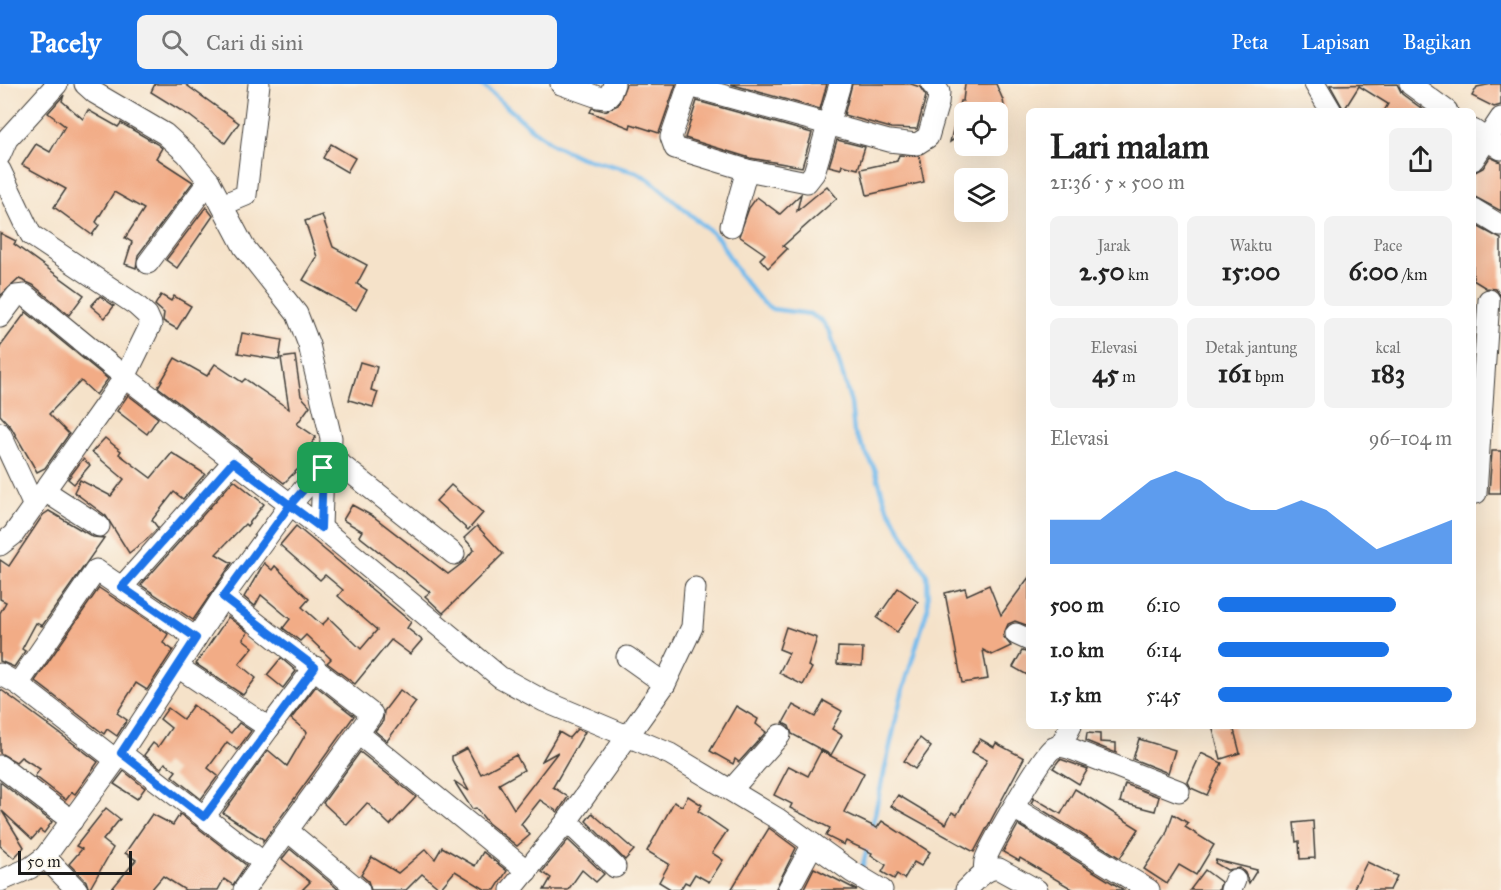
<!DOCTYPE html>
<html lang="id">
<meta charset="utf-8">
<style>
body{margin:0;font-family:"IM FELL Great Primer",serif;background:#f2f2f2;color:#222;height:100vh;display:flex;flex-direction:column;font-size:22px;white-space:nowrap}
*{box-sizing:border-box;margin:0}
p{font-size:20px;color:#767676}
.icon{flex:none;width:33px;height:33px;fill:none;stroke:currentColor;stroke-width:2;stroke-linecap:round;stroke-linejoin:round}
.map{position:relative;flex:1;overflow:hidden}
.details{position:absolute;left:1026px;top:24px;width:450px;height:621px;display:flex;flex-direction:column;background:#fff;border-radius:9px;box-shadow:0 6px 24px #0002}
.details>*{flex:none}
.fabs{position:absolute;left:954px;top:18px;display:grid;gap:12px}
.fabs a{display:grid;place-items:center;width:54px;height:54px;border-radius:9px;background:#fff;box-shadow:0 6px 24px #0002;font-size:30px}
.scale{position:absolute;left:18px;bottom:15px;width:114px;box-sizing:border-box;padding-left:6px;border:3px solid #1c1c1c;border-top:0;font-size:16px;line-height:21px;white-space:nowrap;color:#1c1c1c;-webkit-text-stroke:4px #fbf7ec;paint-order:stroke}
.pin{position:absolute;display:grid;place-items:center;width:51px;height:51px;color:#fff;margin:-26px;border-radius:12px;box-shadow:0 3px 9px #0006}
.round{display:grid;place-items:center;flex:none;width:63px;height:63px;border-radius:9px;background:#f2f2f2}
.head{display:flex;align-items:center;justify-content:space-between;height:102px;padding:0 24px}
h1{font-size:33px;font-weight:700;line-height:45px}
.figures{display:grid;grid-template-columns:repeat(3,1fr);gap:9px;height:102px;padding:6px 24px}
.figures div{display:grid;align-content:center;border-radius:9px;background:#f2f2f2;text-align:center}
.figures b{font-size:26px;font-weight:700}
.figures small{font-size:16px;font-weight:400}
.figures p{font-size:16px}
.chart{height:168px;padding:12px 24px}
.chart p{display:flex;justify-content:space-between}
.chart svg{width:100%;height:108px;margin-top:6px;fill:#1a73e8;opacity:.7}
ul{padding:0 24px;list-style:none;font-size:20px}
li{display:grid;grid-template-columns:96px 72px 1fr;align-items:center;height:45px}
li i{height:15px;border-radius:8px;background:#1a73e8}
header{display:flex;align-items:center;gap:36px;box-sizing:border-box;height:84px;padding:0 30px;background:#1a73e8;color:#fff}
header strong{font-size:28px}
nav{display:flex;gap:33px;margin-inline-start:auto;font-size:21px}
.search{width:420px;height:54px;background:#f2f2f2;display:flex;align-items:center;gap:15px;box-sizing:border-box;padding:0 21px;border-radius:9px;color:#767676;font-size:22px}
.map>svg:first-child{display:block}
</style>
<header>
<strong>Pacely</strong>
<div class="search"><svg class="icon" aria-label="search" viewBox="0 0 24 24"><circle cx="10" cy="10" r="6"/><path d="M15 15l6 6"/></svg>Cari di sini</div>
<nav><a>Peta</a><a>Lapisan</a><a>Bagikan</a></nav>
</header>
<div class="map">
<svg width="1501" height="806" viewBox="0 0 1501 806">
<rect width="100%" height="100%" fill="#fbf7ec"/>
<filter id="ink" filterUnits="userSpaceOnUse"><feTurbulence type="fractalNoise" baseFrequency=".0167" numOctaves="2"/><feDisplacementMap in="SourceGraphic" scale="12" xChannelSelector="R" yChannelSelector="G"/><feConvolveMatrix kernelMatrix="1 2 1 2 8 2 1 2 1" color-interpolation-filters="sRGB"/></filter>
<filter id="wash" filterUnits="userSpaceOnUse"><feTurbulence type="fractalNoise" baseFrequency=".008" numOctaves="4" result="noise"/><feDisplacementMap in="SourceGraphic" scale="24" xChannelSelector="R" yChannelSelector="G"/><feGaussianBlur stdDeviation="1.35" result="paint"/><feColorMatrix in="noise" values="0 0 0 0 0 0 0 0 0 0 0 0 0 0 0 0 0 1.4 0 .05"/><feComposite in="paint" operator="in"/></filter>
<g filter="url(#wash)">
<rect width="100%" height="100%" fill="#f5e2c9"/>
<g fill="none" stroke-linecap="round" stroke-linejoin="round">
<g stroke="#75bbec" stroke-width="4.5">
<polyline points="481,0 532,45 554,61 579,73 636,88 650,96 718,154 740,191 761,217 772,225 810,230 822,237 830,248 851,319 854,348 875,385 886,421 927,492 928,523 901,613 871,747"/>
<polyline points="861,788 868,761"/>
</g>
</g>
<g id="blocks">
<g fill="#f2ac86">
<polygon points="155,0 185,0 239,39 225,59 190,32 151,8"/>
<polygon points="626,0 676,0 659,49 631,40 630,44 590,28 592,24 605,27 618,21"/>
<polygon points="730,0 827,0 820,25"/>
<polygon points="852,0 911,0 920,3 926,12 917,45 891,44 844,31"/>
<polygon points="965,0 996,0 1003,16 1005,28 964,28 964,49 950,58 960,17 963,17"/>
<polygon points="1397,0 1402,10 1425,27 1384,27 1388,20 1359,2 1344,26 1330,1"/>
<polygon points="1492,0 1501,0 1501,21 1494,23 1472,12 1477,3"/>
<polygon points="64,11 62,17 83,35 88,26 118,43 121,39 157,60 162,64 156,74 193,98 138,171 136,184 125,180 132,158 125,154 144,125 114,108 96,138 99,141 92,151 54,123 66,105 22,81 36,60 50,68 65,42 48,29"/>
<polygon points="697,17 812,49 802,83 750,74 685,54"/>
<polygon points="837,56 865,63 858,85 842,81 841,85 829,82"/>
<polygon points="331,60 355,74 347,88 323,74"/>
<polygon points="899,71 919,72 924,98 867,111 861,85 897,77"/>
<polygon points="1490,73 1501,78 1501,127 1473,112 1473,89 1483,84"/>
<polygon points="827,102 837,114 783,162 787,165 768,184 760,175 765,170 739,152 749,124 757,113 780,130 801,110 797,127"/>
<polygon points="206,123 213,132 177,184 166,176"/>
<polygon points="322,131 333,163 367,181 357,200 367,206 356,226 303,196 317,173 305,137"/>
<polygon points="1473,140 1501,155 1501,213 1496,205 1486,204 1473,196"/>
<polygon points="0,149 16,157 14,160 84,211 69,231 33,201 19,195 0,212"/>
<polygon points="161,211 171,217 174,212 191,222 177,245 163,237 164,229 155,221"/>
<polygon points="100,212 114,222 105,234 91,222"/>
<polygon points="26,228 108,295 96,311 81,297 49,330 69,350 45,384 37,388 11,343 0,331 0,263"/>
<polygon points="242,249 282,256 279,276 238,269"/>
<polygon points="295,272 301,312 310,322 297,340 316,353 302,374 306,377 284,399 158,303 175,274 207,292 215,280 242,298 245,295 289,325 281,274"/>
<polygon points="360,278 377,283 371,306 378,308 373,323 349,316"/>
<polygon points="128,311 158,334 147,350 117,327"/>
<polygon points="105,354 121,367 119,370 151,394 172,369 205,390 183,415 174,408 152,436 158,444 146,456 129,469 106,432 74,408 80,396 111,412 124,395 92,368"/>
<polygon points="1492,367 1501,367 1501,409 1489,409"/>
<polygon points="83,375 90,381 74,400 68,395"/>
<polygon points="234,396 264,420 247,442 245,440 216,470 232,479 193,536 141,501"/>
<polygon points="451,401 483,429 468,446 436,417"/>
<polygon points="352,421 374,433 448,490 464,478 474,465 464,454 477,442 503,470 443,529 425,512 430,508 359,452 362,447 343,436"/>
<polygon points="49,427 93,453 104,454 42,542 36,539 22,565 25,567 14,583 0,577 0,529 6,518 0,515 0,476 9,482 43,431"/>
<polygon points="296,442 411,538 407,544 422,556 410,570 391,556 355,600 327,579 331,575 306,551 300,557 283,544 290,535 261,511 255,522 244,513 264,479 272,486 275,482 309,515 302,523 322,541 329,534 361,565 377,546 338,512 343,506 325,491 320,496 280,461"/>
<polygon points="1029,493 1029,542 1015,537 1008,540 1003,552 1011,562 992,571 983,566 988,595 962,599 945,509 965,504 967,511 989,501 1001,531"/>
<polygon points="99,504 168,550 163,559 173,566 147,606 136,599 117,629 127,636 117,652 107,645 104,650 35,597"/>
<polygon points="898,504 918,518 897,548 877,534"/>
<polygon points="228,533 248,548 243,555 253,563 239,580 256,594 243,611 196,580"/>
<polygon points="786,543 817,554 808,582 812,584 803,601 779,589 789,569 779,565"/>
<polygon points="838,563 863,564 862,582 837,580"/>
<polygon points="1022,567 1029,569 1029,592 1013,583"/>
<polygon points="281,574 296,587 283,604 267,591"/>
<polygon points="316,602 354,632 263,758 263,755 223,729 268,666 287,682 307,648 291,635"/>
<polygon points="0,605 98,678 75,710 72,708 66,716 35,692 40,685 21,673 16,678 0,669"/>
<polygon points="400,606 416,618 387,657 375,647 383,637 384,627"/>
<polygon points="824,617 842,627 832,645 842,651 831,671 792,650 789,642 783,639 793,621 815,633"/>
<polygon points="193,621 231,649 239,639 251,647 237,666 227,658 208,684 218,692 201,715 172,692 176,687 165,679 161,684 144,671 153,659 158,663 171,644 160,635 168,624 183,635"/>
<polygon points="736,622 758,635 756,640 766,648 739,678 735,675 733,680 710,667"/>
<polygon points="1212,642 1233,642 1240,669 1221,675"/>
<polygon points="577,645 585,648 553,703 568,713 558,728 540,716 521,740 530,751 517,762 488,739 476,724 472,725 454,697 469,707 452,676 452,672 467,664 481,690 516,671 524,686 499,700 514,725 558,668 542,677 559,648 569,654"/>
<polygon points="1087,649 1100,650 1100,658 1116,659 1116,669 1086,657"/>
<polygon points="920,654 931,663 915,685 904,677"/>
<polygon points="980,655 994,663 996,659 1024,674 974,768 891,722 898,711 946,740 952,728 957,731 987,676 972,668"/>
<polygon points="1139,655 1175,666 1168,689 1133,675"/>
<polygon points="821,667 864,689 844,728 877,744 882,737 930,768 921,782 914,778 904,795 897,790 894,795 882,788 886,781 871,771 872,769 846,757 844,761 826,752 830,744 790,724 792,720 774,711 789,682 808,692"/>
<polygon points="360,668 416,713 390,741 367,719 347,741 323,719"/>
<polygon points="1201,669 1222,679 1207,711 1191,704 1188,698"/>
<polygon points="1060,675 1088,685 1079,700 1053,684"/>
<polygon points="124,687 145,704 137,715 114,700"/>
<polygon points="0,698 52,738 44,749 40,746 32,755 2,727 24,763 14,774 0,762"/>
<polygon points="1125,700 1159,713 1155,727 1120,718"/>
<polygon points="1075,705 1139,745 1120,774 1031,719 1034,714 1061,730"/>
<polygon points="688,712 702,721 698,727 727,747 712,769 723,776 709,798 695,790 689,800 685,798 680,806 672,806 659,798 669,780 647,767 674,718 682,722"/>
<polygon points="106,724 120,735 103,756 113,764 89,806 86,797 69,780 82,765 76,762"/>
<polygon points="592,729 634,766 625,776 586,737"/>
<polygon points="152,730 173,741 180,730 246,781 233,801 224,795 218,806 185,806 163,792 151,806 111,806 136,776 125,769"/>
<polygon points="1173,730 1188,739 1185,743 1214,761 1196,791 1179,781 1167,800 1144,785 1165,753"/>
<polygon points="1313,737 1315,774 1300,775 1299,757 1296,758 1294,739"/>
<polygon points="1018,741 1124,806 1074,806 1020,774 1019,777 1003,768"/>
<polygon points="769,744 796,764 775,806 731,806"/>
<polygon points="568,756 604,790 596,798 582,786 568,806 544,806 551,794 542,788"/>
<polygon points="442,763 475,782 483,768 507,787 495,806 486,806 455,787 440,805 422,790 406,806 371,806 368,797 361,791 372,773 398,789 426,765 435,775"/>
<polygon points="290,765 339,806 302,806 310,798 282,775"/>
<polygon points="1216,776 1257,786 1249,799 1245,789 1240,784 1227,786 1215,779"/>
<polygon points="1367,778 1397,792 1390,806 1353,806"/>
<polygon points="814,784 857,806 803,806"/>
<polygon points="1205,786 1221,798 1219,806 1190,806"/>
</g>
</g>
</g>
<g filter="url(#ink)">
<use href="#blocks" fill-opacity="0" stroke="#3d3a36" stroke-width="1.5"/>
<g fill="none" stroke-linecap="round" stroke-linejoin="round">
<defs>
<g id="minor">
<polyline points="561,0 598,13 606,14 610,11 614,0"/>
<polyline points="689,0 671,53 675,64 747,86 807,98 814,89 840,0"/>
<polyline points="1315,0 1331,27"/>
<polyline points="1410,0 1447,27"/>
<polyline points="689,2 889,57 917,60 928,53 938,19 939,8 932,0"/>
<polyline points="1473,46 1501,65"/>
<polyline points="0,71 7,55 57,0"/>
<polyline points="1473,76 1501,34"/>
<polyline points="0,86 31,151 136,221 147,231 151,240 125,293 13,451 0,461"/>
<polyline points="222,121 246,111 259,0"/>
<polyline points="1473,125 1501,142"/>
<polyline points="731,142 747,86"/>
<polyline points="148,179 209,97"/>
<polyline points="0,233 16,212 25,211 125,293 321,444 500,593 544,617 670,670 778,735 852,788 882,806"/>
<polyline points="0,349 34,422"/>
<polyline points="330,372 454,470"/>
<polyline points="45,407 99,442"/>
<polyline points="1476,409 1489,216"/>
<polyline points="321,444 323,383"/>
<polyline points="122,503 233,378"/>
<polyline points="223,513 372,630 244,806"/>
<polyline points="1016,550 1029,556"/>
<polyline points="627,573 665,600"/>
<polyline points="178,583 269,644 315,583"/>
<polyline points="0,590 18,600 116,676"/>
<polyline points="18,600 96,486 196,554"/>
<polyline points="360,651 527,787"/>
<polyline points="1060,662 1071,642"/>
<polyline points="121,669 264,779"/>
<polyline points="0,682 72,737"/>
<polyline points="731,706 780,651"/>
<polyline points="1014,724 1149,806"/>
<polyline points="204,733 269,644"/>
<polyline points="567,737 615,783"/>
<polyline points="288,747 359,806"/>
<polyline points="45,773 77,806"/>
<path d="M985 788C984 783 984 779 986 774 992 759 1041 673 1052 665 1059 660 1067 663 1074 666L1179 707"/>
<polyline points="0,797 30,784 45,773 121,669 223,513 290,421 323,383 330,372 331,354 309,261 297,230 244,163 209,97 187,70 165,50 95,9 85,0"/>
<polyline points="511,806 567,737 665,600 692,543 695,504"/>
<polyline points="788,806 813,760"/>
<path d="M966 806C976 797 985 783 999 785L1037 806"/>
<polyline points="1231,806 1235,796"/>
</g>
</defs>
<use href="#minor" stroke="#3d3a36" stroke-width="23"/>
<use href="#minor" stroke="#fff" stroke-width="21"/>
</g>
</g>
<g fill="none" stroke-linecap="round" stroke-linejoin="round" filter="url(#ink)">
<defs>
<polyline id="route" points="323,384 290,421 233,378 122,503 196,554 121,669 204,733 315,583 223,513 290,421 321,444 323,384"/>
</defs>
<use href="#route" stroke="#fff" stroke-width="12"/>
<use href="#route" stroke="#1a73e8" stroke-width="8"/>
</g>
</svg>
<div class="fabs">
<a><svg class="icon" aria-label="locate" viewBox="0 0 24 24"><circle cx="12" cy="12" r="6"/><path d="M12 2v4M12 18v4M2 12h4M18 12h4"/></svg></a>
<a><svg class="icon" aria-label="layers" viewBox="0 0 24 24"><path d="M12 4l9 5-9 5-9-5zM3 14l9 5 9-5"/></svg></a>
</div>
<div class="scale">50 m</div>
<div class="pin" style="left:323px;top:384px;background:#1e9e55"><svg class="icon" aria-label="arrive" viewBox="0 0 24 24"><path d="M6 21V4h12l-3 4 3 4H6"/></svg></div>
<section class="details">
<div class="head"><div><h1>Lari malam</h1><p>21:36 · 5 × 500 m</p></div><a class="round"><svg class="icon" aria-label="share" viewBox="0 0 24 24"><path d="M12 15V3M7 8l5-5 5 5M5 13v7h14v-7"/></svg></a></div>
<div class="figures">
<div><p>Jarak</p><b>2.50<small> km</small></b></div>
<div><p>Waktu</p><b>15:00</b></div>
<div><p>Pace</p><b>6:00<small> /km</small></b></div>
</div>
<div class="figures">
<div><p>Elevasi</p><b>45<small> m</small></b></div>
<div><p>Detak jantung</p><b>161<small> bpm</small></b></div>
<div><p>kcal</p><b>183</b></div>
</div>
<div class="chart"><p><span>Elevasi</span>96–104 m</p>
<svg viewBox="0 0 160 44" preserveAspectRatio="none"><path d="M0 44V26L10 26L20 26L30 18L40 10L50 6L60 10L70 18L80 22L90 22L100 18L110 22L120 30L130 38L140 34L150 30L160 26V44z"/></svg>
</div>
<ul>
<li><b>500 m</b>6:10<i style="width:76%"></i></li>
<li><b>1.0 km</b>6:14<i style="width:73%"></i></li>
<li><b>1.5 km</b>5:45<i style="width:100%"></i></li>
</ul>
</section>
</div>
